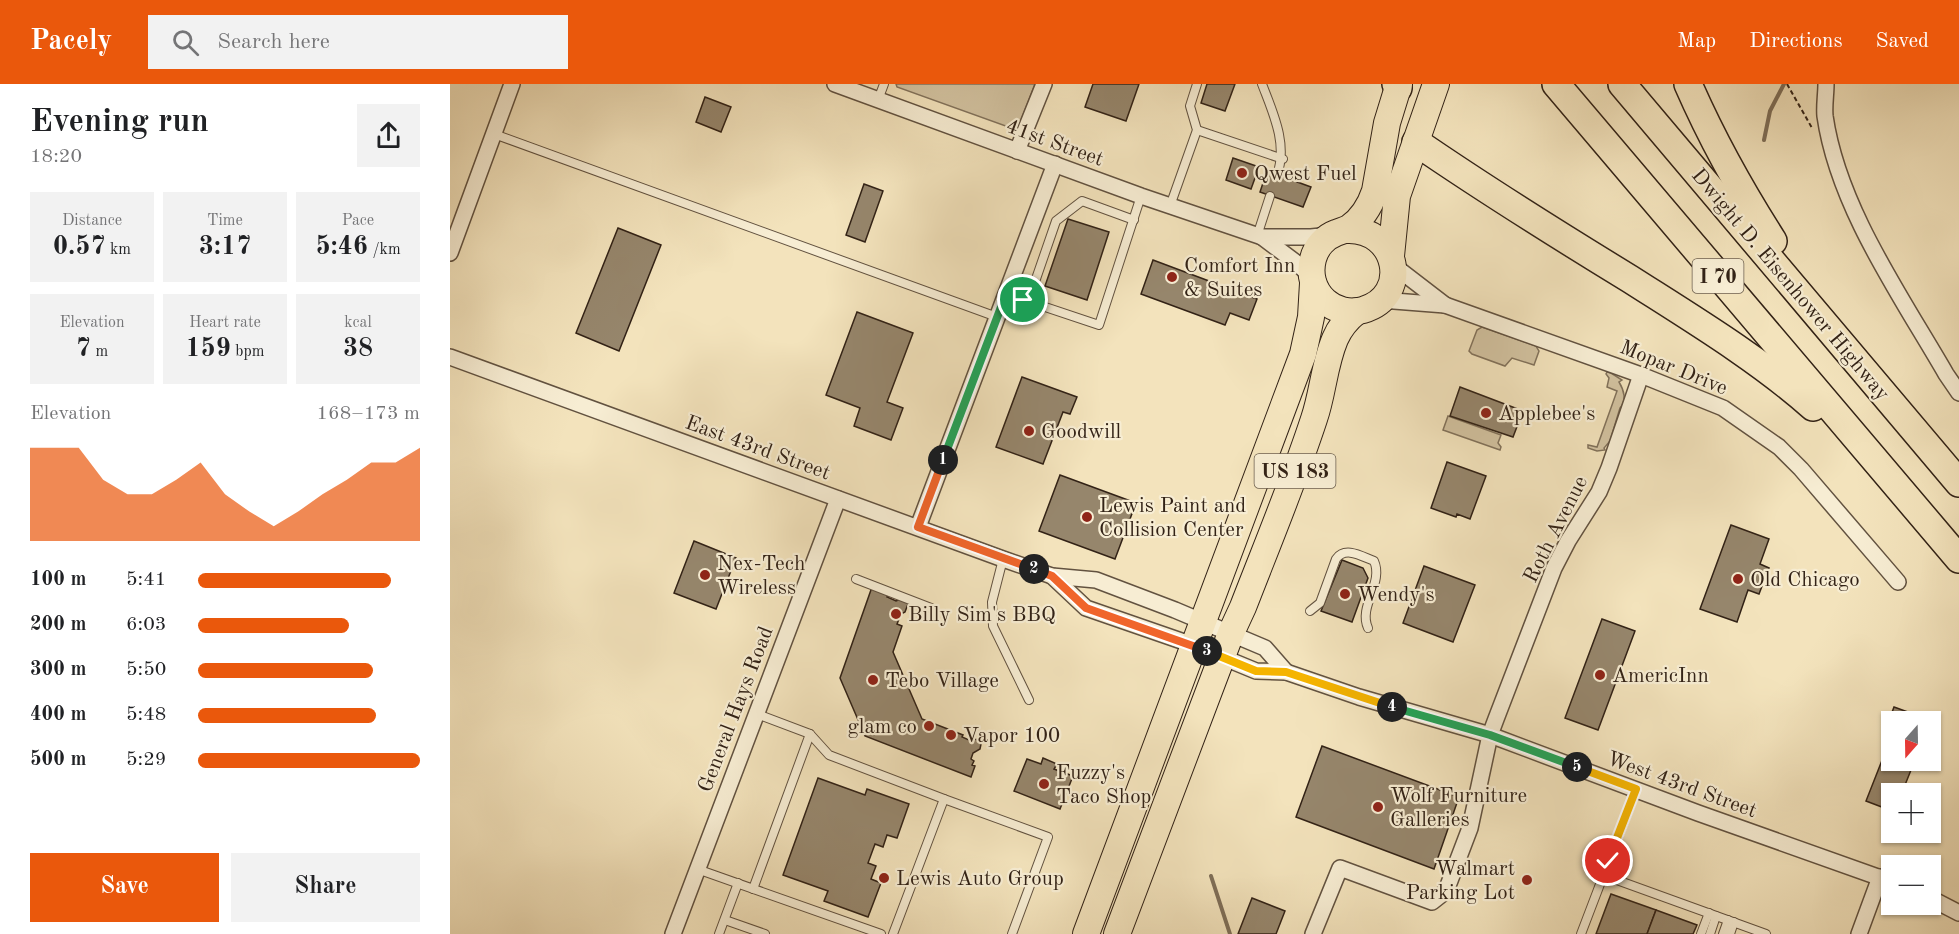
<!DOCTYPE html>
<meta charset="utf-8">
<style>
body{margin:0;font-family:"Old Standard TT",serif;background:#f2f2f2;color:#202124;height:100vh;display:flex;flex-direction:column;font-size:22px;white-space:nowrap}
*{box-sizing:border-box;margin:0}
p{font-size:20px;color:#757577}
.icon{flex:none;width:33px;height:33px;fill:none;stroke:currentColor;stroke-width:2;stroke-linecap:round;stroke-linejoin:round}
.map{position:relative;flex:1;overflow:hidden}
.side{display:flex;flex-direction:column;background:#fff;width:450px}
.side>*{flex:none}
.needle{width:39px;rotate:200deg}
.buttons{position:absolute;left:1431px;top:627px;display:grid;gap:12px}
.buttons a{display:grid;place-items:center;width:60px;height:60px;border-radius:0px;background:#fff;box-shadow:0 2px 4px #0004;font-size:30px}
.pin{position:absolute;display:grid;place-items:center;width:51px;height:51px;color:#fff;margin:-26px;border:3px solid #fff;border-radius:50%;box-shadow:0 2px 6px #0007}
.km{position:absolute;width:30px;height:30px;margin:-15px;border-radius:50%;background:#222;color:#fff;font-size:16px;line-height:30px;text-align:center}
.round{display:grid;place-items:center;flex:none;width:63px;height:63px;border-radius:0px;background:#f2f2f2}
.headline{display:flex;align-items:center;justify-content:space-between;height:102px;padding:0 30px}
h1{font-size:33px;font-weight:600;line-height:45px}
.figures{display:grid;grid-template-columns:repeat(3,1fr);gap:9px;height:102px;padding:6px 30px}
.figures div{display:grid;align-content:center;border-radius:0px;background:#f2f2f2;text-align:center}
.figures b{font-size:26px;font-weight:600}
.figures small{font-size:16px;font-weight:400}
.figures p{font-size:16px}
.chart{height:168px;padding:12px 30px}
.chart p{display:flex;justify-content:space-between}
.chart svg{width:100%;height:108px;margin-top:6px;fill:#ea580c;opacity:.7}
.cta{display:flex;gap:12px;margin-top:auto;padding:12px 30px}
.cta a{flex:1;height:69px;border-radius:0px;background:#ea580c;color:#fff;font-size:24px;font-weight:600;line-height:69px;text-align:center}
.cta a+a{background:#f2f2f2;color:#202124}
ul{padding:0 30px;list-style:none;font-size:20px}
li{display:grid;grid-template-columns:96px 72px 1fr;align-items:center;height:45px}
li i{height:15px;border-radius:8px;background:#ea580c}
header{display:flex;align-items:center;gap:36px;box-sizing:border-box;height:84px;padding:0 30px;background:#ea580c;color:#fff}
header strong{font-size:28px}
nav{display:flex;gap:33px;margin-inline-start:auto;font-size:21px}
.search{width:420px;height:54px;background:#f2f2f2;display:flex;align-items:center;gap:15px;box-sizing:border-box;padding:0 21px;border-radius:0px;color:#757577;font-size:22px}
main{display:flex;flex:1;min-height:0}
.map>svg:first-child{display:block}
</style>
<header>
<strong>Pacely</strong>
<div class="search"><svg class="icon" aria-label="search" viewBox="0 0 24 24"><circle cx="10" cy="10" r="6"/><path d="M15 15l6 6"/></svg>Search here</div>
<nav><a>Map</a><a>Directions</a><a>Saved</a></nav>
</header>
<main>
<section class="side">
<div class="headline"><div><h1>Evening run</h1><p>18:20</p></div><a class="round"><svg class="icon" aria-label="share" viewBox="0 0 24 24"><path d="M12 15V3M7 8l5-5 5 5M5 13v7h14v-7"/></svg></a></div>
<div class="figures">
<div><p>Distance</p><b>0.57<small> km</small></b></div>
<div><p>Time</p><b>3:17</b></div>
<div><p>Pace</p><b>5:46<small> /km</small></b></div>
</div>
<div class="figures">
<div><p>Elevation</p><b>7<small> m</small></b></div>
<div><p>Heart rate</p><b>159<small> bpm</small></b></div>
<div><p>kcal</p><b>38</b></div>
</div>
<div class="chart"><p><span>Elevation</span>168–173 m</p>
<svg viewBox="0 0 160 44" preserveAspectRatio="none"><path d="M0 44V6L10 6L20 6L30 19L40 25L50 25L60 19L70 12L80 25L90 32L100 38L110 32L120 25L130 19L140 12L150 12L160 6V44z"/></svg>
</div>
<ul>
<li><b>100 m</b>5:41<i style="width:87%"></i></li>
<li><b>200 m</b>6:03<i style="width:68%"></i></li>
<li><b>300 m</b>5:50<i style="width:79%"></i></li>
<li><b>400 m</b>5:48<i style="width:80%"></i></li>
<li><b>500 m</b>5:29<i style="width:100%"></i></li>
</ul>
<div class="cta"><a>Save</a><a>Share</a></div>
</section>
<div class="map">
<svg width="1509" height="850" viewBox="0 0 1509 850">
<rect width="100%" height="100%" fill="#f3e3bc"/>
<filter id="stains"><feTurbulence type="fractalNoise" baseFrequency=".00333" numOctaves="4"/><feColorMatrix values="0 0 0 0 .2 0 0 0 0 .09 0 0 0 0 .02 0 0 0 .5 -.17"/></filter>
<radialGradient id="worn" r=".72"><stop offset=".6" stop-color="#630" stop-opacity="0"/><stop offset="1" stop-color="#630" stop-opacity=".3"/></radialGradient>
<g fill="#d2c2a0" stroke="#82725b" stroke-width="1.5">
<polygon points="446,0 585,0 568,44 564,45 447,3"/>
<polygon points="1032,243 1086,262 1089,267 1084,281 1062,274 1055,282 1022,270 1019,267 1027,246"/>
<path d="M1157 288 1161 289 1172 296 1169 298C1174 306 1177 317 1170 324L1160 357 1154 364 1155 366 1147 367 1138 364V361L1147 363 1167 307 1157 303 1159 294 1156 290Z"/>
<polygon points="998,332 1051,351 1048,359 1051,363 1050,366 993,346"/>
</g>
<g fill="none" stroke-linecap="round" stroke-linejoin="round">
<g stroke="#7e6e58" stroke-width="4">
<polyline points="1314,56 1320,27 1334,0"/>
<polyline points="761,792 780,850"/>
</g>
</g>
<g fill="#96866c" stroke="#322216" stroke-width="1.5">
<polygon points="643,0 689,0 676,37 635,23"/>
<polygon points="757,0 785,0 775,27 751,19"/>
<polygon points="255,13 281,23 271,48 246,38"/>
<polygon points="783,74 809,83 801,105 776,96"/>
<polygon points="817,87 861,103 853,123 810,108"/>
<polygon points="414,100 433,107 415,158 396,151"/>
<polygon points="618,135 659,148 637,216 595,202"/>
<polygon points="168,144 211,161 169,267 126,249"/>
<polygon points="703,176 807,215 799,236 780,229 775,241 691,210"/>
<polygon points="407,228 463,249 437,318 453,324 441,356 404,342 410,324 376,311"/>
<polygon points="572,293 627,313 620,330 613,328 593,380 546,363"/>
<polygon points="1010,303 1073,327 1063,353 1000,332"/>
<polygon points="997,378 1036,392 1020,435 1007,430 1006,433 981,424"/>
<polygon points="610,391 686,419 665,475 589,447"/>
<polygon points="1281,441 1319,455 1310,480 1319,484 1309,510 1298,506 1287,538 1250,525"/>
<polygon points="244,457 286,474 266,525 224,509"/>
<polygon points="892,476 913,484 918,494 902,538 871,527"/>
<polygon points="974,482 1025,501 1003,558 953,539"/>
<polygon points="422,503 439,509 437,513 446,517 451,515 456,516 458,520 455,528 451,530 447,540 452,542 443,568 472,635 513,651 512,653 521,657 524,655 529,656 531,660 530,665 523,669 521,675 524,677 522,681 525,682 521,693 415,652 390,594"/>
<polygon points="1152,535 1185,547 1148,646 1115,634"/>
<polygon points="1444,623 1480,636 1480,638 1442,638 1442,649 1435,647"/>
<polygon points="1442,651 1442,676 1465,676 1453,706 1456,707 1455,710 1442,710 1442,741 1432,737 1437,725 1416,717"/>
<polygon points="872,662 1009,713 984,785 846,733"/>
<polygon points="593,674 607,680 604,685 623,692 610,725 564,707 577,675 591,680"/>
<polygon points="368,694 415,711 417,705 459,720 447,754 437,751 433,763 425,760 418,779 426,782 421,795 431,799 418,833 374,817 378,807 333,791"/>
<polygon points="1161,810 1206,826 1197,850 1146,850"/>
<polygon points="802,814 835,827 826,850 788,850"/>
<polygon points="1206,826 1247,841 1243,850 1197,850"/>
</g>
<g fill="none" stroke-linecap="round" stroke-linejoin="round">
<defs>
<g id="service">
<path d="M812 0C823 29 838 60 827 91"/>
<polyline points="428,16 434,0"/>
<polyline points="747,46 833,75"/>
<polyline points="44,50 547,233"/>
<polyline points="720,122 747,46 740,22 747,0"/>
<polyline points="807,152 820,112"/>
<polyline points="556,210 649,241 691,112"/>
<polyline points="578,218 606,137 632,117 684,136"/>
<polyline points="553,475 542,518 543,542 579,616"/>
<polyline points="406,495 481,524"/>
<path d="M860 527 870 519 886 475C895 462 911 472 924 477 934 499 908 522 918 544"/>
<polyline points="307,630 360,650 379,671 494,715 443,850"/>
<polyline points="494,715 598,753 562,850"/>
<polyline points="247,785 431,850"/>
<polyline points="1153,791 1316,850"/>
<polyline points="303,805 360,650"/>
<polyline points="275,836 315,850"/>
<polyline points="269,850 288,799"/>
<polyline points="1131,850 1186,706"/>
<polyline points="1251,850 1259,829"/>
<polyline points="1260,850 1266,832"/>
<polyline points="1273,850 1278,836"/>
<polyline points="1280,850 1284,838"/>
</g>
<g id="minor">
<polyline points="385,0 691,112 812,153 861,153 880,151"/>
<path d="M1376 0C1376 10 1374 22 1375 32 1388 123 1451 212 1496 290L1509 309"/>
<polyline points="567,67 594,0"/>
<polyline points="812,153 848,180 861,193"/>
<polyline points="0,169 62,0"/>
<polyline points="943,181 995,221"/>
<polyline points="931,216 995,221 1191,291 1273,324 1329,363 1351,385 1448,498"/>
<polyline points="0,273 553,475 602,492 646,496 725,526 815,564 836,588"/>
<polyline points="468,443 605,80"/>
<polyline points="602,492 636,524 743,561 806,587 836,588 909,613 1040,651 1248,729 1442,798"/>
<polyline points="1480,814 1509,829"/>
<polyline points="223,850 388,415"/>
<polyline points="863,850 890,784 982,818 996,807 1020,744 1040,651 1046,635 1104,484 1118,457 1149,408 1159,384 1191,291"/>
<polyline points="1409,850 1430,793"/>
</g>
<g id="trunk">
<path d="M897 146C948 144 962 212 913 226 900 230 885 226 875 217 863 206 859 190 863 175 866 163 875 153 886 149 891 147 895 146 899 144 912 135 920 122 925 107L937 39 949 0"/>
<polyline points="941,172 947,112 986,0"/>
<polyline points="636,850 853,270 861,233 863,199"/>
<path d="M667 850 781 549 793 523C817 461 843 399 864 335 873 309 874 281 885 255 890 243 897 235 907 227"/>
</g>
<g id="motorway">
<polyline points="946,0 948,4"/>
<polyline points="1106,0 1509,475"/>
<polyline points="1172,0 1509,399"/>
<path d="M1238 0C1262 55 1291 107 1323 157"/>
<path d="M966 58C1036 106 1108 151 1180 195 1241 234 1309 275 1363 323"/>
</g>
</defs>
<use href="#service" stroke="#625240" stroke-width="10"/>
<use href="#minor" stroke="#625240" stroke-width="18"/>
<use href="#trunk" stroke="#322216" stroke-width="28"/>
<use href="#motorway" stroke="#322216" stroke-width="30"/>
<polyline stroke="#322216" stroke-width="2" stroke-dasharray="4.5 3" stroke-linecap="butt" points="1337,0 1362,44"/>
<use href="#service" stroke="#f7edd3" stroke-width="8"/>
<use href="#minor" stroke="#f7edd3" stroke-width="15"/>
<use href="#trunk" stroke="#f3e3bc" stroke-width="26"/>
<use href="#motorway" stroke="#f3e3bc" stroke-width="27"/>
</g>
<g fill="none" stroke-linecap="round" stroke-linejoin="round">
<defs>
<polyline id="split-1" points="493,376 556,210 573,216"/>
<polyline id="split-2" points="493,376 468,443 584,485"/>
<polyline id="split-3" points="584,485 602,492 636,524 757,567"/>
<polyline id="split-4" points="757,567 806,587 836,588 942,623"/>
<polyline id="split-5" points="942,623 1040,651 1127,683"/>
<polyline id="split-6" points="1127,683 1186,705 1158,777"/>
</defs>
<use href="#split-1" stroke="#fff" stroke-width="12"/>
<use href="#split-2" stroke="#fff" stroke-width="12"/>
<use href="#split-3" stroke="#fff" stroke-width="12"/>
<use href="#split-4" stroke="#fff" stroke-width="12"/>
<use href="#split-5" stroke="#fff" stroke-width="12"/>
<use href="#split-6" stroke="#fff" stroke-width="12"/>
<use href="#split-1" stroke="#22a559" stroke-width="8"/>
<use href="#split-2" stroke="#f0652b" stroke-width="8"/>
<use href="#split-3" stroke="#f0652b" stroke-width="8"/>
<use href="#split-4" stroke="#f5b400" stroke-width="8"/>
<use href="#split-5" stroke="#22a559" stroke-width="8"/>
<use href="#split-6" stroke="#f5b400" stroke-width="8"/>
</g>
<g fill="#8f2418" stroke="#f7edd3" stroke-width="2">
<circle cx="792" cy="89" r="6"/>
<circle cx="722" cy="193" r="6"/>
<circle cx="1036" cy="329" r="6"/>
<circle cx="579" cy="347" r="6"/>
<circle cx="637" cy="433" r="6"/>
<circle cx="255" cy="491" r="6"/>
<circle cx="1288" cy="495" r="6"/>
<circle cx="895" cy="510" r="6"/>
<circle cx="446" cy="530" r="6"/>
<circle cx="1150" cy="591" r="6"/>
<circle cx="423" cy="596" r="6"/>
<circle cx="479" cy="642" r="6"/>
<circle cx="501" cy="651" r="6"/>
<circle cx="594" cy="700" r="6"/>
<circle cx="928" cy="723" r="6"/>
<circle cx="434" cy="794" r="6"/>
<circle cx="1077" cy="796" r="6"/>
</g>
<g text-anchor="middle" stroke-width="4.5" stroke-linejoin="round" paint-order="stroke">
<g fill="#f7edd3" stroke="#6d5f4f" stroke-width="1.5">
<rect x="1242.5" y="175" width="51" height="34" rx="4.5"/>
<rect x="804.5" y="370" width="81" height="34" rx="4.5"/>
</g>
<g font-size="20" font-weight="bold" fill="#322216">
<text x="1268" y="199">I 70</text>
<text x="845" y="394">US 183</text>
</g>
<g font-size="21" fill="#322216" stroke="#f7edd3">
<text transform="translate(605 58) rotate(20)" y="7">41st Street</text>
<text transform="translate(1341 200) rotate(50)" y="7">Dwight D. Eisenhower Highway</text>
<text transform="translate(1224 283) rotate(22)" y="7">Mopar Drive</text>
<text transform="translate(308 363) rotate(20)" y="7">East 43rd Street</text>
<text transform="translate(1105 445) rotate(-63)" y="7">Roth Avenue</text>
<text transform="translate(285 625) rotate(-69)" y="7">General Hays Road</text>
<text transform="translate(1232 700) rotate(20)" y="7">West 43rd Street</text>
</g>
<g font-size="21" fill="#322216" stroke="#f7edd3" text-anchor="start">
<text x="804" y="96">Qwest Fuel</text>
<text x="734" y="188">Comfort Inn<tspan x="734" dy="24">&amp; Suites</tspan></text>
<text x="1048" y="336">Applebee's</text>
<text x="591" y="354">Goodwill</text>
<text x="649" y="428">Lewis Paint and<tspan x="649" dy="24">Collision Center</tspan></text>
<text x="267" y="486">Nex-Tech<tspan x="267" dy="24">Wireless</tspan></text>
<text x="1300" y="502">Old Chicago</text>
<text x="907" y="517">Wendy's</text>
<text x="458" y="537">Billy Sim's BBQ</text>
<text x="1162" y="598">AmericInn</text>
<text x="435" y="603">Tebo Village</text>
<text x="467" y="649" text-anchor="end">glam co</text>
<text x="513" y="658">Vapor 100</text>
<text x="606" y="695">Fuzzy's<tspan x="606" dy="24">Taco Shop</tspan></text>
<text x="940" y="718">Wolf Furniture<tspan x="940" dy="24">Galleries</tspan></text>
<text x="1065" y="791" text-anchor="end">Walmart<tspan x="1065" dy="24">Parking Lot</tspan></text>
<text x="446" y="801">Lewis Auto Group</text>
</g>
</g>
<rect width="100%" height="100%" filter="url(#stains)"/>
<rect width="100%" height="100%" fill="url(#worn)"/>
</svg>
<div class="buttons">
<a><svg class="needle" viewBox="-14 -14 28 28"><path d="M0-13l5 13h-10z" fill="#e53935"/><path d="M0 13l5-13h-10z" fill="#757577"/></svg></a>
<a>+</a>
<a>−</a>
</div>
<div class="pin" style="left:573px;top:216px;background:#1e9e55"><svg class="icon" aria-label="arrive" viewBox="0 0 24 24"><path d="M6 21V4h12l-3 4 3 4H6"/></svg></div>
<div class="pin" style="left:1158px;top:777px;background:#d93025"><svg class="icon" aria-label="check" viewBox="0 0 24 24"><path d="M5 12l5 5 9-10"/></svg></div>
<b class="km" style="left:493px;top:376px">1</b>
<b class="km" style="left:584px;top:485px">2</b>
<b class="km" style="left:757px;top:567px">3</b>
<b class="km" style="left:942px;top:623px">4</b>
<b class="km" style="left:1127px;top:683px">5</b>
</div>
</main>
